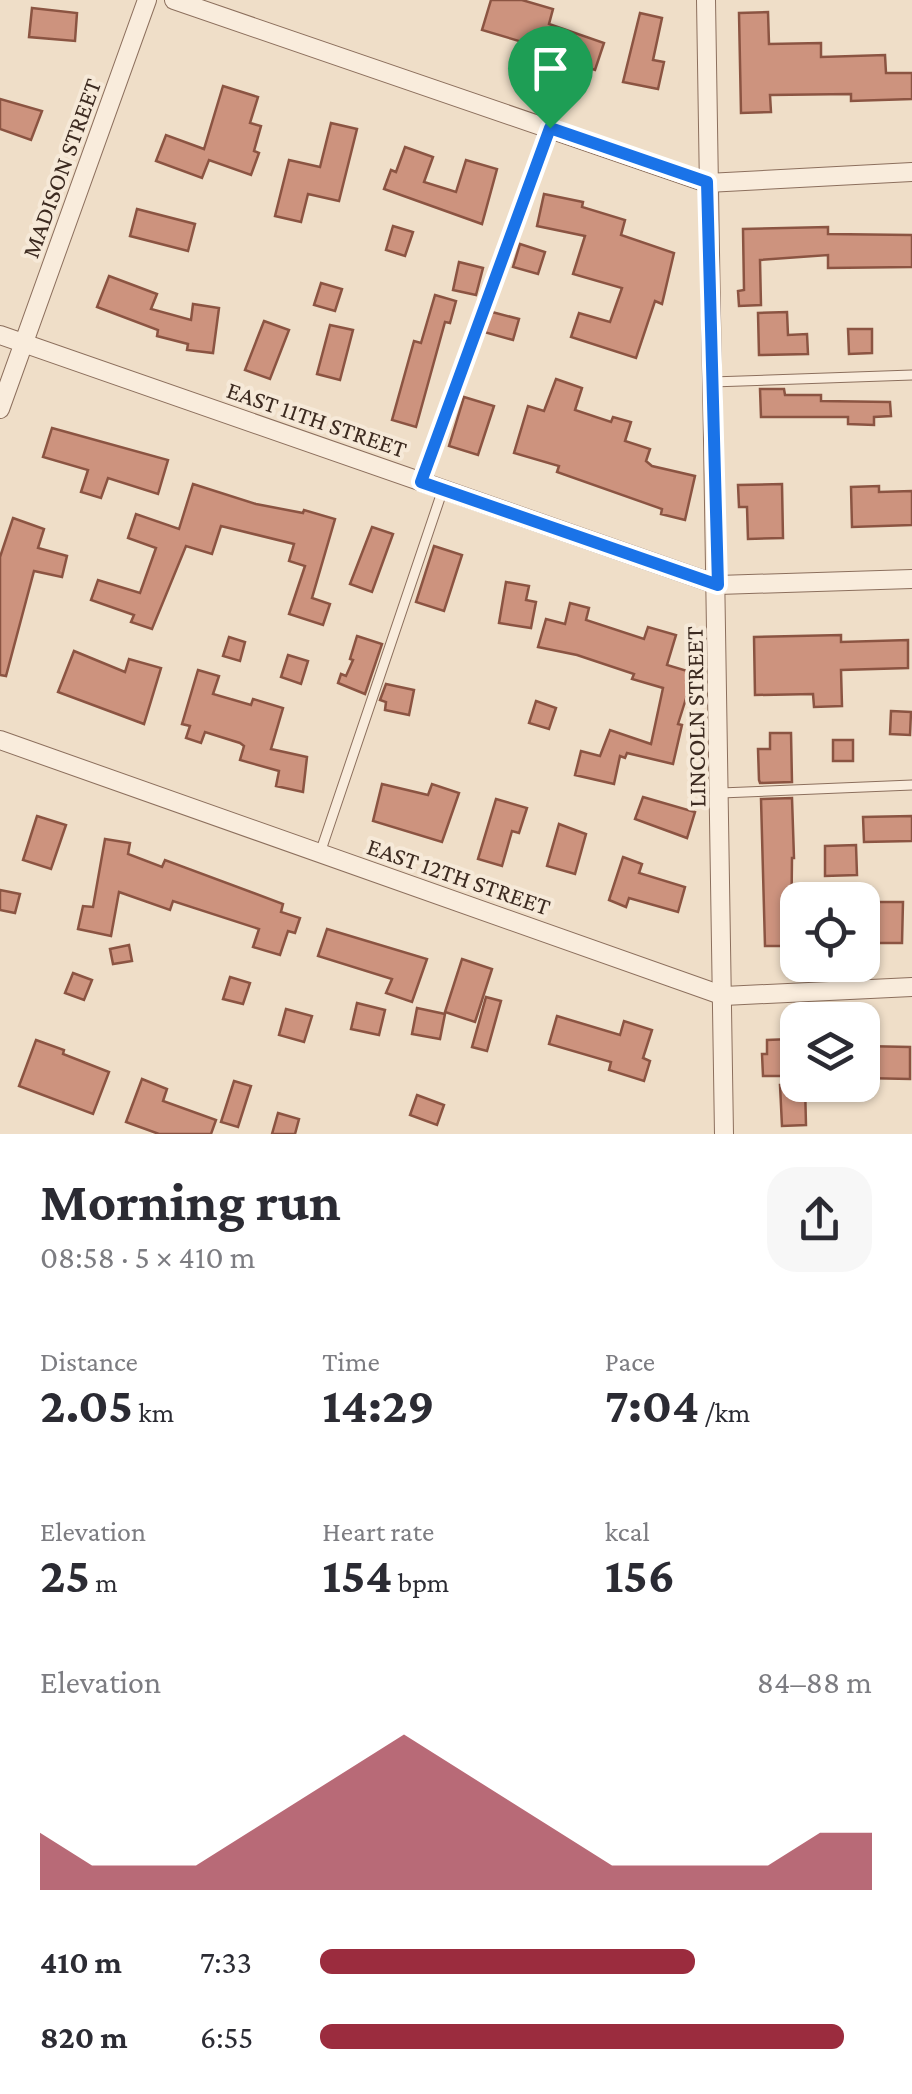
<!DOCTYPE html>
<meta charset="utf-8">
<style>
body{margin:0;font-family:"Crimson Pro",serif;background:#f7f7f7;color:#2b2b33;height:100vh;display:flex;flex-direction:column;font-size:38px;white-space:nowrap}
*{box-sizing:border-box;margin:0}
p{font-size:32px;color:#7c7c81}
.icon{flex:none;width:55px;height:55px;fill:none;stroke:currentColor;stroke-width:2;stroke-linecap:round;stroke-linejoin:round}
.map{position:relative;height:1134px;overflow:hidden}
.side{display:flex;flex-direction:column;background:#fff;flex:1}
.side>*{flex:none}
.tools{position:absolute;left:780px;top:882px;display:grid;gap:20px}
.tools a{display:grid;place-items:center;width:100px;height:100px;border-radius:20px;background:#fff;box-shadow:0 2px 8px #0004;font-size:50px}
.pin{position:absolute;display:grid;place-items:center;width:85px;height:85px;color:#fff;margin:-102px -42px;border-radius:50% 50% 50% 0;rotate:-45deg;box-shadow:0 0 10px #0007}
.pin .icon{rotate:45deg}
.round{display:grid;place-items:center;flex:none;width:105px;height:105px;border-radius:30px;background:#f7f7f7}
.head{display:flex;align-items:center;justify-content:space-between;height:170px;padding:0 40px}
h1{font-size:55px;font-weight:700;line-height:75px}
.metrics{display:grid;grid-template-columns:repeat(3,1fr);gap:15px;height:170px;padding:10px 40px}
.metrics div{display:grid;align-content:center}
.metrics b{font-size:50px;font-weight:700}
.metrics small{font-size:28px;font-weight:400}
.metrics p{font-size:28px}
.chart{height:280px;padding:20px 40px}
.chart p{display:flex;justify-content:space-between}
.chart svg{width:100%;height:180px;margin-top:10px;fill:#9b2c3e;opacity:.7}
ul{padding:0 40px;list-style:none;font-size:32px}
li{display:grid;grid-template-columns:160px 120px 1fr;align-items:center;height:75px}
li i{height:25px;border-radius:12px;background:#9b2c3e}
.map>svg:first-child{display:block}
</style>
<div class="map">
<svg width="912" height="1134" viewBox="0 0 912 1134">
<rect width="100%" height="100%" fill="#efdec8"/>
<g fill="#cd937e" stroke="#8b5442" stroke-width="2.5">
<polygon points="491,0 522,0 553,9 549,24 604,43 595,70 562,59 563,54 482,30"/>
<polygon points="32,8 77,13 75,41 29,37"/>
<polygon points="768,12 769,44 821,43 821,57 885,55 886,73 912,73 912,99 851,101 851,94 770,95 771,112 741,113 739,13"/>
<polygon points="640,13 662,18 653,60 664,62 658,89 623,82"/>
<polygon points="223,86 258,97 250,123 261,126 254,151 259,153 251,175 209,160 202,178 156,161 166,135 204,149"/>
<polygon points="0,99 42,111 31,140 0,129"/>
<polygon points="331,123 357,129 339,201 308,194 301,222 275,216 289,160 320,167"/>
<polygon points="405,147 433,157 424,182 456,192 466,160 497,169 482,224 384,189 391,170 396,172"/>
<polygon points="544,194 583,202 582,207 625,220 621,235 674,253 662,304 655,301 636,358 571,337 579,313 610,322 622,288 573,274 585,236 537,226"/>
<polygon points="137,209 195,224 188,251 130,236"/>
<polygon points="393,226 413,232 405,256 386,250"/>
<polygon points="828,227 828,234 912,235 912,267 828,268 828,255 760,260 761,305 739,306 738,291 744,290 743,229"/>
<polygon points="520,244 545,252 538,274 513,267"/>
<polygon points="459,262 483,268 476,295 453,290"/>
<polygon points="109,276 157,294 151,309 191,320 193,304 219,308 213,353 187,350 188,344 157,336 158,330 97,307"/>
<polygon points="321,283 342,289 335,311 314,305"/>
<polygon points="435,295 456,301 450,323 445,322 416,427 392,420 414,341 421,343"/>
<polygon points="492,312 519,319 513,340 484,332"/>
<polygon points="787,312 788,335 807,334 808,354 759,355 758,313"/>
<polygon points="264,321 289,330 270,379 245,370"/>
<polygon points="330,325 353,330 340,380 317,374"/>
<polygon points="848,329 872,329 872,353 849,354"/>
<polygon points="556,379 582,388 575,410 611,422 613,417 631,422 625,441 650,449 646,461 652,466 695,476 685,520 661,514 662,509 557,472 559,466 514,453 528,406 544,411"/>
<polygon points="760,389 784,389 785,395 821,395 821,401 890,402 891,416 874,417 874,425 848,424 848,417 761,417"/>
<polygon points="464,397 494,406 478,455 449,446"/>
<polygon points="52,428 168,460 158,494 108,478 101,498 81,492 88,470 43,457"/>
<polygon points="193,484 256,504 303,513 304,510 335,519 312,598 330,604 323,625 289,614 305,566 289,561 294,544 221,526 212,554 186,546 152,629 131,622 134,615 91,600 98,580 140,593 156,548 128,538 136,514 179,529"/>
<polygon points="782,484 783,538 748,539 747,507 739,507 738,485"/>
<polygon points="879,486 879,492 912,491 912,525 852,527 851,487"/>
<polygon points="13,518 44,529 38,548 67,556 62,577 34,571 6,676 0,675 0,557"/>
<polygon points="372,527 393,534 372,592 350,584"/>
<polygon points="434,546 462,555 444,611 416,602"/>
<polygon points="506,582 529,586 526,600 536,602 531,628 499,623"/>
<polygon points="570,603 589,608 586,620 644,639 648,627 676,635 667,665 694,673 678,724 682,725 673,764 627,753 625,758 620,756 614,784 575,775 581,751 600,756 610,730 651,744 663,688 632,679 634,674 577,655 538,647 546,619 565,624"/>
<polygon points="841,635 841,642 908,640 908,668 841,670 842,706 814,707 813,694 755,695 754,637"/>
<polygon points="357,636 382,644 365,694 338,683 341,674 346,676 353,660 350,659"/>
<polygon points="229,637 245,642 240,661 223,656"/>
<polygon points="74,651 125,672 129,659 161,668 144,724 58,692"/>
<polygon points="288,655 308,661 301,684 281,677"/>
<polygon points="198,670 219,676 213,694 251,705 253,699 283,708 271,749 307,757 303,792 276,786 279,771 240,760 244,746 240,743 205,732 201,743 186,738 190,726 182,724"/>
<polygon points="386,684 414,690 409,715 385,710 386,702 380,700"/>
<polygon points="536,701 556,708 549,729 529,723"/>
<polygon points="891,711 911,712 910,735 890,734"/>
<polygon points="770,733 791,733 792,782 760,783 759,780 758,749 770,749"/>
<rect x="833" y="740" width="20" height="21"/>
<polygon points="382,784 428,795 432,784 459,793 442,842 373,821"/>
<polygon points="643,797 695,812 687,838 635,819"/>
<polygon points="792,798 794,858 792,858 791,946 765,946 761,799"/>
<polygon points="496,799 527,808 519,833 512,831 502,866 478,859"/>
<polygon points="37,816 66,825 51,869 23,860"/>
<polygon points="912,816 912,841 864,842 863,817"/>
<polygon points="559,824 586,834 575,874 547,866"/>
<polygon points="105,839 130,843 128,854 162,867 165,860 283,904 281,912 300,918 295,933 288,931 280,955 253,947 259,929 173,901 170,910 119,892 111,936 78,929 83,906 93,907"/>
<polygon points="856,845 857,875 825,876 825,846"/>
<polygon points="623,857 642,864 639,873 685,887 678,912 629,898 626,907 609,900"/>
<polygon points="0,890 20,894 15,913 0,910"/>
<polygon points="872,902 903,902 902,943 871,943"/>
<polygon points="327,929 427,959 412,1002 386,993 392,979 318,956"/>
<polygon points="129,945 132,961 113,964 110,949"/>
<polygon points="462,959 492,969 475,1022 445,1012"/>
<polygon points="73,973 92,980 84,1000 65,993"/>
<polygon points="230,977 250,983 243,1004 223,999"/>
<polygon points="486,997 501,1001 487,1051 472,1047"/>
<polygon points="357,1003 385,1010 379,1035 351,1029"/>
<polygon points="417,1008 445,1014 440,1039 412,1034"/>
<polygon points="286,1009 312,1016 304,1042 279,1035"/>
<polygon points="557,1016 620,1035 624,1021 652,1030 643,1058 650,1061 644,1081 609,1070 611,1062 549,1044"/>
<polygon points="791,1039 792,1076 763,1076 762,1054 767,1054 767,1040"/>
<polygon points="36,1040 64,1050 63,1054 109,1072 93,1114 19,1086"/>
<polygon points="862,1046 910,1047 910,1079 862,1078"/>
<polygon points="142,1079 167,1089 163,1101 216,1120 211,1134 159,1134 126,1122"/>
<polygon points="234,1081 251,1086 238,1127 221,1122"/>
<polygon points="780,1085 805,1085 806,1125 782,1126"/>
<polygon points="417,1095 444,1105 437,1125 410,1115"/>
<polygon points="278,1113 299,1119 295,1134 272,1134"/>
</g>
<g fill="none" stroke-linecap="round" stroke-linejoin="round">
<defs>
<g id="service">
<polyline points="712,382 912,375"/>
<polyline points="421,482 550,128"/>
<polyline points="721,793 912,785"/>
<polyline points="320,853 443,489"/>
</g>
<g id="minor">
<polyline points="174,0 707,183 912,172"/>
<polyline points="706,0 724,1134"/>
<polyline points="0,335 718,585 912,579"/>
<polyline points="0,409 147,0"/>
<polyline points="0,740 724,996 912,987"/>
</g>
</defs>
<use href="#service" stroke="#8c6f5d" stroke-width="11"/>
<use href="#minor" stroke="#8c6f5d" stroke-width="20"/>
<use href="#service" stroke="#f9ecdc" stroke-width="9"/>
<use href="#minor" stroke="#f9ecdc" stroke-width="18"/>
</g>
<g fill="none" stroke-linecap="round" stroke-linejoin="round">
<defs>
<polygon id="route" points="550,128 707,182 718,585 421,482"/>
</defs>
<use href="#route" stroke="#fff" stroke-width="20"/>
<use href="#route" stroke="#1a73e8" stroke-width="12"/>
</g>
<g text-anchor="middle" stroke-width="8" stroke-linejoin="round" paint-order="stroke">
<g font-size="25" fill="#3c2a20" stroke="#f6e9d8">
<text transform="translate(61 168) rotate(-70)" y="9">MADISON STREET</text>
<text transform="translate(317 419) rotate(19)" y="9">EAST 11TH STREET</text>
<text transform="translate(695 717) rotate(-91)" y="9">LINCOLN STREET</text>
<text transform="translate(459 876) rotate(19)" y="9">EAST 12TH STREET</text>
</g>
</g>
</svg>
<div class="tools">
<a><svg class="icon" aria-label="locate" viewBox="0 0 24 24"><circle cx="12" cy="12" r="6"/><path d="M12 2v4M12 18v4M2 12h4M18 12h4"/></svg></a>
<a><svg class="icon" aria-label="layers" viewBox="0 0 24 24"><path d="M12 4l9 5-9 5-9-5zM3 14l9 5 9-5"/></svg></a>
</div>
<div class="pin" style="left:550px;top:128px;background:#1e9e55"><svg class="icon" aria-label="arrive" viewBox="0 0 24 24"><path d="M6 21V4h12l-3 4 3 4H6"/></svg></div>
</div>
<section class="side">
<div class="head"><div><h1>Morning run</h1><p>08:58 · 5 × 410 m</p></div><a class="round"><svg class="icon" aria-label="share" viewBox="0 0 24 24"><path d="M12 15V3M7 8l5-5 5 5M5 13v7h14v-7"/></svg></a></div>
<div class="metrics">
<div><p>Distance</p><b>2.05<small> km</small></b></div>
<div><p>Time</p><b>14:29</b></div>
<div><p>Pace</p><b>7:04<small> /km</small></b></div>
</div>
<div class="metrics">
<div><p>Elevation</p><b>25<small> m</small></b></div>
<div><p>Heart rate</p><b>154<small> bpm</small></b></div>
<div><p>kcal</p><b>156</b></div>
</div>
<div class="chart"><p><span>Elevation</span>84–88 m</p>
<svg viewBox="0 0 160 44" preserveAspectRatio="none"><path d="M0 44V30L10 38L20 38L30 38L40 30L50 22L60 14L70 6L80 14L90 22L100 30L110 38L120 38L130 38L140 38L150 30L160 30V44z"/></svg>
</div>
<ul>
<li><b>410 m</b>7:33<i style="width:68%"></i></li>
<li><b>820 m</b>6:55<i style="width:95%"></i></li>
</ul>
</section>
